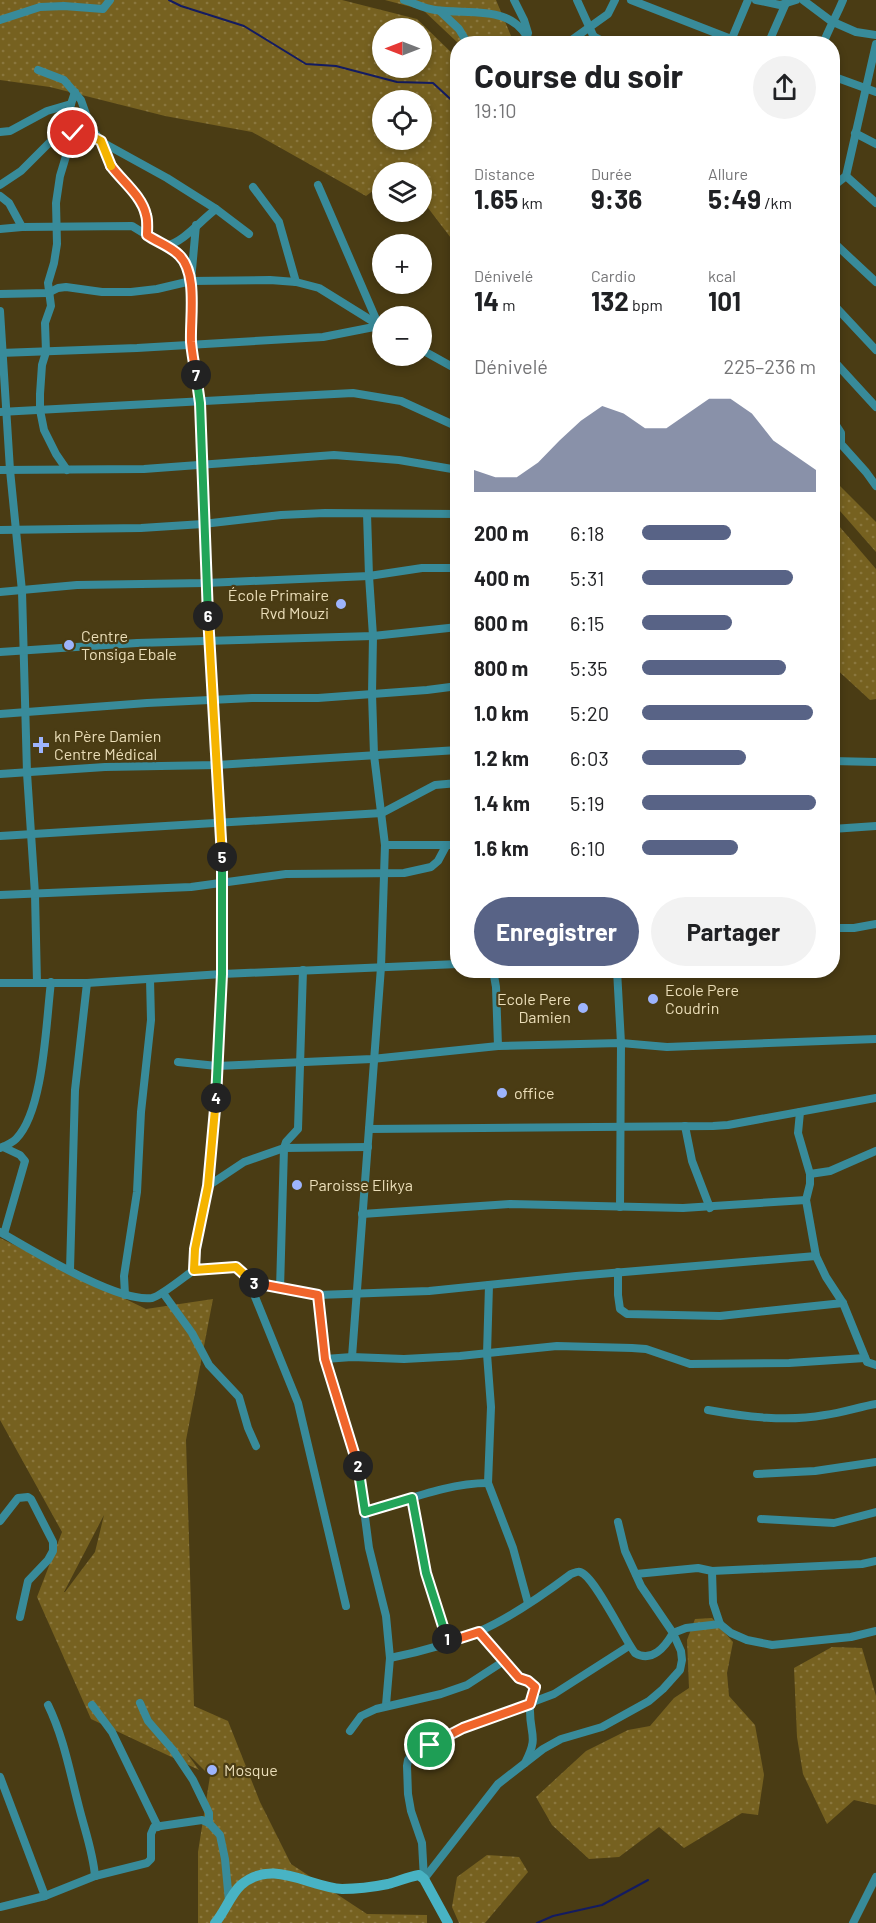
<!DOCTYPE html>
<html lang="fr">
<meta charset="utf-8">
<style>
body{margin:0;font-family:Barlow,sans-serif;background:#f2f2f2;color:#202124;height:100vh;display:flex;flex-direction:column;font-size:22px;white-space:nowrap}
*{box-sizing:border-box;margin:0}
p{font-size:20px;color:#757577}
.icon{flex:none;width:33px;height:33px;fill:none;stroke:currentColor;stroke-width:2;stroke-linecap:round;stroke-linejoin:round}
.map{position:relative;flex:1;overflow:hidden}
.side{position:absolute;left:450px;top:36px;width:390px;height:942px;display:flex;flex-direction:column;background:#fff;border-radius:24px;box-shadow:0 3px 9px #0003}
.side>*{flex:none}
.needle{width:39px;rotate:270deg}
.tools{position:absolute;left:372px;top:18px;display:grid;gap:12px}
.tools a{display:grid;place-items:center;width:60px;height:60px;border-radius:50%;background:#fff;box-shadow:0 3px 9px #0003;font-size:30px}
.pin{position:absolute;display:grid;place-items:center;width:51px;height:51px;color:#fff;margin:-26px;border:3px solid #fff;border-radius:50%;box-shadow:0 2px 6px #0007}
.km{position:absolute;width:30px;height:30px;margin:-15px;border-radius:50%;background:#222;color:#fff;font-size:16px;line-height:30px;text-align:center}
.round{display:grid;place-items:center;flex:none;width:63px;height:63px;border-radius:32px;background:#f2f2f2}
.overview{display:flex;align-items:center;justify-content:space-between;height:102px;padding:0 24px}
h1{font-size:33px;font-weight:700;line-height:45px}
.stats{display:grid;grid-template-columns:repeat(3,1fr);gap:9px;height:102px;padding:6px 24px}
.stats div{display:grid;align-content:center}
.stats b{font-size:26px;font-weight:700}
.stats small{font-size:16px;font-weight:400}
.stats p{font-size:16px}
.chart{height:168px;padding:12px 24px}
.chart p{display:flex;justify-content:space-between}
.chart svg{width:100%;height:108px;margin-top:6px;fill:#586386;opacity:.7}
.button{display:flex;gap:12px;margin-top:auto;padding:12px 24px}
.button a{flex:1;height:69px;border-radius:36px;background:#586386;color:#fff;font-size:24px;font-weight:700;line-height:69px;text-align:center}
.button a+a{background:#f2f2f2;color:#202124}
ul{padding:0 24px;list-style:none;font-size:20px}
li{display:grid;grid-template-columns:96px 72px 1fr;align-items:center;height:45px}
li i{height:15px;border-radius:8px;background:#586386}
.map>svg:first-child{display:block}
</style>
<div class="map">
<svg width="876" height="1923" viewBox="0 0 876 1923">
<defs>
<pattern id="green-dots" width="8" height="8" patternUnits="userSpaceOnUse" patternTransform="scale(1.5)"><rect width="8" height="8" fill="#766120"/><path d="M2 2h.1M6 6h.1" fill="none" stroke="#8a773e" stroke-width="1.8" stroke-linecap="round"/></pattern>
</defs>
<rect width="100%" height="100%" fill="#4a3c14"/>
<g fill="url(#green-dots)" fill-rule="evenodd">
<path d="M0 0H342L417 19 457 58V246L422 200V172H382V184L366 196 252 132 165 116 50 87 0 80ZM382 28H422V68H382ZM382 100H422V140H382Z"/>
<polygon points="385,0 496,0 514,43 458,43 423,10"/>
<polygon points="832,478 876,522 876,552 833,503"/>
<polygon points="833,519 876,569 876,699 870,700 833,666"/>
<path d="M0 1238 146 1309 213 1299 186 1440 194 1706 228 1721 260 1802 291 1864 367 1914 427 1915V1923H198V1852L210 1776 186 1752 199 1770 91 1719 37 1597 62 1532 0 1420ZM104 1515 95 1552 65 1592H64Z"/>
<polygon points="712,1618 733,1642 727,1673 729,1696 755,1725 764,1775 758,1815 742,1813 684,1848 659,1827 619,1857 589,1859 552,1825 536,1797 586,1751 628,1730 650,1726 674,1698 689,1688 687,1640 695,1619"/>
<polygon points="832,1647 862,1648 876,1696 876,1805 854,1800 827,1824 803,1774 797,1737 794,1668"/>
<polygon points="487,1855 519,1857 528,1872 485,1923 459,1923 452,1907 457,1877"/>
</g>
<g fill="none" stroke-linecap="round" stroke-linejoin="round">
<g stroke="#131b61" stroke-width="2">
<polyline points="169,0 181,6 244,26 306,64 336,66 397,82 433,83 458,106"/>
<polyline points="537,1923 553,1916 602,1905 648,1880"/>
</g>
<g stroke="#388b9a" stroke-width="8">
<path d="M404 0C414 3 425 9 435 10 471 15 513 3 531 44"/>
<polyline points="514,0 524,20 528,33"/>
<polyline points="577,0 597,44"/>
<polyline points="631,0 744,44"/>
<polyline points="756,0 780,5 796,0"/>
<polyline points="803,0 831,21 856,32 876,35"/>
<polyline points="440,11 459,29 468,44"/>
<polyline points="0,20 40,7 64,6 103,9 110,0"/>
<polyline points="593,36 608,44"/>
<polyline points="730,43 748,0"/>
<polyline points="566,44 608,14 615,0"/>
<polyline points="768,44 786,3"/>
<path d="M823 44C829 28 837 15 843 0"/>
<polyline points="38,70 64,80 81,100 91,128 101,141 111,167 132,191 144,211 147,235"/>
<polyline points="832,76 876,92"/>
<polyline points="0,132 10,131 47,111 71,104"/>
<polyline points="855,133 876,144"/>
<polyline points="846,176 876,203"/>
<polyline points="0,185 21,171 56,136 64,132 89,135 167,178 216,209 249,234"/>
<polyline points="253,187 279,222 296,282"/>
<polyline points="832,187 846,176 876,44"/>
<polyline points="0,196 9,203 22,227 132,226 181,256 190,277"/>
<polyline points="0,229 22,227"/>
<polyline points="832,241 876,282"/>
<path d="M165 246C183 243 201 220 216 209"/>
<polyline points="0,294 48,293 58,288 66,287 102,292 131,292 157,289 191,281 270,280 296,282 319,288 377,324"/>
<polyline points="832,303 876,350"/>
<polyline points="0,311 10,470 22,591 27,773 35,894 37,983"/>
<polyline points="422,350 458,370"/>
<polyline points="0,353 137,348 323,337 379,326 318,185"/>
<polyline points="832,359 876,407"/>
<polyline points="0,412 353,393 401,401 458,427"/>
<polyline points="832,419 841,433 841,442"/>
<polyline points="832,434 866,472 876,486"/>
<polyline points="0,470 144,469 334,455 399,460 458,470"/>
<polyline points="67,470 56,454 44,430 40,410 40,394 42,365 46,352 45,323 51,306 48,283 54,263 57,244 56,203 60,176 73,133 69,110 75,92"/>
<polyline points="0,530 141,528 203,524 281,515 325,513 458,514"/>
<polyline points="0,592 77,585 206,583 369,576 422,568 458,568"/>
<polyline points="0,652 137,643 373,636 458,627"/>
<polyline points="0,714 147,703 252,698 318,698 427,690 458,686"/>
<polyline points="832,761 876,762"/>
<polyline points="0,774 105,767 217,765 458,750"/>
<polyline points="832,829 876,826"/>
<polyline points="0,836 382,813 435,785 458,783"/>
<polyline points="385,845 458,845"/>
<polyline points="0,895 191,887 286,874 404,873 431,867 438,861 446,846"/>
<polyline points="832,928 854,928 876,924"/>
<polyline points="493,970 496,987 498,1046"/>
<polyline points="617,970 621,1043 620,1207"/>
<polyline points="0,983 87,983 222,974 458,964"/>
<polyline points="178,1062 217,1066 372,1059 498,1046 621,1043 667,1047 876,1039"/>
<polyline points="800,1112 798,1133 810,1174 810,1184 806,1200 816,1256 826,1277 843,1303 867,1362 876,1365"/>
<polyline points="685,1126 692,1161 710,1208"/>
<polyline points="369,1129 713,1126 728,1125 876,1098"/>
<polyline points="3,1147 20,1155 25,1161 4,1234"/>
<path d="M0 1148C5 1146 12 1143 16 1139 44 1111 46 1021 51 982"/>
<polyline points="810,1174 830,1171 876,1151"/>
<polyline points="208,1186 244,1162 284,1148 368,1147"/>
<polyline points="362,1214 510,1204 683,1208 806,1200"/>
<path d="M0 1232C32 1250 117 1303 152 1298 161 1296 184 1277 194 1270L195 1249 200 1218 208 1186 216 1106 224 883 206 583 200 403 191 344V281L196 225"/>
<polyline points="70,1270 75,1090 87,983"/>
<path d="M194 1270C216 1268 236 1259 249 1282L318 1295 429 1291 576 1276 816 1256"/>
<polyline points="618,1272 618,1295 620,1309 627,1314 720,1316 843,1303"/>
<polyline points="249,1282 298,1403 346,1606"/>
<polyline points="489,1285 487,1354 491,1407 488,1483 513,1548 528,1603"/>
<polyline points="280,1289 284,1148 286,1142 298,1129 303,970"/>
<polyline points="163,1293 192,1333 209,1365 239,1397 248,1428 256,1446"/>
<polyline points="125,1295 124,1276 137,1192 141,1112 151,1020 150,979"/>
<polyline points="318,1295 322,1345 358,1463 369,1548 386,1616 390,1658 386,1705"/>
<polyline points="352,1357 381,967 385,845 374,755 372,694 373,636 369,576 367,514"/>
<polyline points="325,1359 352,1357 404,1359 460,1356 557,1346 632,1348 646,1349 690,1364 789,1363 865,1358"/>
<path d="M708 1410C747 1417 786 1422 825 1415 842 1413 859 1407 876 1404"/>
<polyline points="757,1474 815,1471 876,1462"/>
<polyline points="412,1498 426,1573 448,1642"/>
<path d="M365 1512C405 1501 447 1483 488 1483"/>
<polyline points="761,1519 834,1523 876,1512"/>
<polyline points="0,1521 18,1498 28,1497 31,1499 53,1542 53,1551 48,1560 28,1581 20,1617"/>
<polyline points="712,1571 862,1564 876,1561"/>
<polyline points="636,1574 698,1568 712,1571 713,1603 720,1624 731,1633 747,1640 772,1645 851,1637 876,1631"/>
<path d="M479 1632 519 1678 535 1687C535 1695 529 1702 530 1711 530 1736 539 1736 525 1763"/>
<path d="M390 1658C420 1652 452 1643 480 1631 512 1617 543 1595 571 1574 574 1573 578 1571 580 1572 594 1575 624 1639 635 1653 652 1663 665 1647 673 1633L641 1586 625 1551 618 1522"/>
<polyline points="140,1703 148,1721 173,1750 193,1780 209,1813 209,1823 220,1835 225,1859 229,1901"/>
<path d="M48 1705C64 1738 70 1773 79 1807 85 1831 93 1852 95 1876"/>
<polyline points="92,1705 112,1732 158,1827"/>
<polyline points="350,1731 361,1716 376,1709 441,1694 467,1685 504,1661"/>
<polyline points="0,1777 45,1896"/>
<polyline points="424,1879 498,1784 543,1749 561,1739 602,1727 649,1701 663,1689 680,1670 682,1660 681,1651 673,1633 686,1628 720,1624"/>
<polyline points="424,1879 422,1843 411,1811 408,1794 407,1766 408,1760 412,1754 463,1728 554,1694 629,1646"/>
<polyline points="0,1907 45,1896 95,1876 147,1863 151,1859 151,1834 154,1827 202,1820 209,1823"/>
<polyline points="853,1923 876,1877"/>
</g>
<path stroke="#48b3c4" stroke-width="10" d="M215 1923C225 1912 230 1895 241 1885 272 1858 309 1887 342 1889 357 1889 373 1887 388 1884 399 1881 408 1877 419 1875L424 1879 448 1923"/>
</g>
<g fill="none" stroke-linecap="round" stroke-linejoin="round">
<defs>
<polyline id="split-1" points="430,1745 463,1728 530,1704 535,1687 528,1681 519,1678 479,1632 448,1642 447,1639"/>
<polyline id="split-2" points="358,1466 365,1512 412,1498 426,1573 447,1639"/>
<polyline id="split-3" points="254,1283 318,1295 325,1359 358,1466"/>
<polyline id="split-4" points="216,1098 208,1186 195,1249 194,1270 236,1267 245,1275 249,1282 254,1283"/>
<polyline id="split-5" points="216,1098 222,974 222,857"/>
<polyline id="split-6" points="208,616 222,857"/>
<polyline id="split-7" points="196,375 200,403 208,616"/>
<path id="split-8" d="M111 166C122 181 142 196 146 215 148 221 147 229 147 235 157 242 170 246 179 255 198 273 190 317 191 342 192 353 194 364 196 375"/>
<polyline id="split-9" points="73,133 89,135 101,141 111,166"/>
</defs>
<use href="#split-1" stroke="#fff" stroke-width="12"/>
<use href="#split-2" stroke="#fff" stroke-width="12"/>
<use href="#split-3" stroke="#fff" stroke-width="12"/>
<use href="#split-4" stroke="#fff" stroke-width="12"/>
<use href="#split-5" stroke="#fff" stroke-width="12"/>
<use href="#split-6" stroke="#fff" stroke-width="12"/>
<use href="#split-7" stroke="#fff" stroke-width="12"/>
<use href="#split-8" stroke="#fff" stroke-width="12"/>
<use href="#split-9" stroke="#fff" stroke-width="12"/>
<use href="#split-1" stroke="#f0652b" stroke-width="8"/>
<use href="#split-2" stroke="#22a559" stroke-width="8"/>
<use href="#split-3" stroke="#f0652b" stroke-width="8"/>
<use href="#split-4" stroke="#f5b400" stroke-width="8"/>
<use href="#split-5" stroke="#22a559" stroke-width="8"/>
<use href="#split-6" stroke="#f5b400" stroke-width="8"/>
<use href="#split-7" stroke="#22a559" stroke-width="8"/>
<use href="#split-8" stroke="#f0652b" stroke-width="8"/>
<use href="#split-9" stroke="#f5b400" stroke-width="8"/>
</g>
<g fill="#9db4fd" stroke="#4a3c14" stroke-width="2">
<circle cx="341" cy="604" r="6"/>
<circle cx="69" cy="645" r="6"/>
<path d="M38 736h6v6h6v6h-6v6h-6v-6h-6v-6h6z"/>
<circle cx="653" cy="999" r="6"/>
<circle cx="583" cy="1008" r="6"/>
<circle cx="502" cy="1093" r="6"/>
<circle cx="297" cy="1185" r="6"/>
<circle cx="212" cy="1770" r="6"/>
</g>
<g text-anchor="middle" stroke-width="4.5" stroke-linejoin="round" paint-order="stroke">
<g font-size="16" fill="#ebdeb9" stroke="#4a3c14" text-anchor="start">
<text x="329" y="601" text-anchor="end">École Primaire<tspan x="329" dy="18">Rvd Mouzi</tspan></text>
<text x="81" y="642">Centre<tspan x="81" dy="18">Tonsiga Ebale</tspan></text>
<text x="54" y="742">kn Père Damien<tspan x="54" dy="18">Centre Médical</tspan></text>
<text x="665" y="996">Ecole Pere<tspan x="665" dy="18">Coudrin</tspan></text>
<text x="571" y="1005" text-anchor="end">Ecole Pere<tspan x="571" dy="18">Damien</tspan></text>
<text x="514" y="1099">office</text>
<text x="309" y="1191">Paroisse Elikya</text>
<text x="224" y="1776">Mosque</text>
</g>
</g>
</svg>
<div class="tools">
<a><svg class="needle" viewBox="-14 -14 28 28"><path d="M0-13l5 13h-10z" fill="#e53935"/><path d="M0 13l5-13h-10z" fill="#757577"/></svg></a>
<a><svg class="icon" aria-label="locate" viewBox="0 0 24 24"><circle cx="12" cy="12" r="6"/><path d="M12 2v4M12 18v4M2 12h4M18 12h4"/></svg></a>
<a><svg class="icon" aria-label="layers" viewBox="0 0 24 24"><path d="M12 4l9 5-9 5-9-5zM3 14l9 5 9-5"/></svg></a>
<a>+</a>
<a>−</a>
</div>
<div class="pin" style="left:430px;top:1745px;background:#1e9e55"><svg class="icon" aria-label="arrive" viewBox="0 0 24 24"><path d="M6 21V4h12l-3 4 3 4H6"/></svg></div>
<div class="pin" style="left:73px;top:133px;background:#d93025"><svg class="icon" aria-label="check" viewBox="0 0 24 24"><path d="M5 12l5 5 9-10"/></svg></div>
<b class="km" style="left:447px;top:1639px">1</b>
<b class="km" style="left:358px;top:1466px">2</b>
<b class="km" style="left:254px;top:1283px">3</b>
<b class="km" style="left:216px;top:1098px">4</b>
<b class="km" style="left:222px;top:857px">5</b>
<b class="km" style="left:208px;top:616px">6</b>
<b class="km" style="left:196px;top:375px">7</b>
<section class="side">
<div class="overview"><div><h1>Course du soir</h1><p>19:10</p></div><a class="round"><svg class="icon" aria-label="share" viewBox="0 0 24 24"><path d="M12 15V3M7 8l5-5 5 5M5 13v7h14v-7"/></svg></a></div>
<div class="stats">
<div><p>Distance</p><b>1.65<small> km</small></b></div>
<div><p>Durée</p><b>9:36</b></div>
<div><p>Allure</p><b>5:49<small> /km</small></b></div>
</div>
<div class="stats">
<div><p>Dénivelé</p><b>14<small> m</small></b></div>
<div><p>Cardio</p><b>132<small> bpm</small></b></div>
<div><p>kcal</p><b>101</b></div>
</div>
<div class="chart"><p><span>Dénivelé</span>225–236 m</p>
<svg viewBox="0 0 160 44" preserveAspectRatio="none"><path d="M0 44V35L10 38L20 38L30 32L40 23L50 15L60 9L70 12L80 18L90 18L100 12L110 6L120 6L130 12L140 23L150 29L160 35V44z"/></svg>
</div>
<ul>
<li><b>200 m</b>6:18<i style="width:51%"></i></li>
<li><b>400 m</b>5:31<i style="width:87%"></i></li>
<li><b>600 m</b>6:15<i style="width:52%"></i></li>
<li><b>800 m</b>5:35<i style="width:83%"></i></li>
<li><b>1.0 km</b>5:20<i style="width:98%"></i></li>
<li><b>1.2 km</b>6:03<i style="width:60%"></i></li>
<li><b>1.4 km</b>5:19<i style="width:100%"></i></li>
<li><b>1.6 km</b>6:10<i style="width:55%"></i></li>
</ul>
<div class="button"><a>Enregistrer</a><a>Partager</a></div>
</section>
</div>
